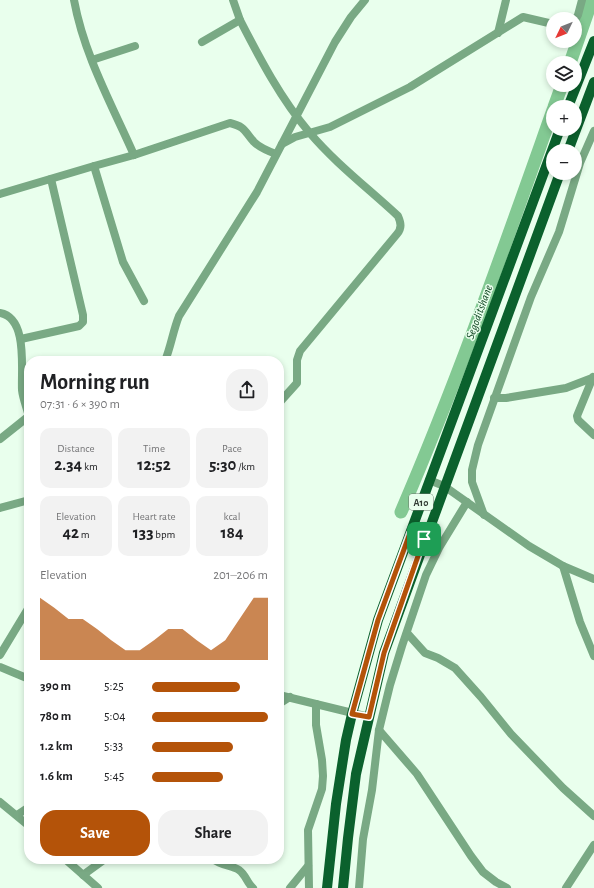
<!DOCTYPE html>
<meta charset="utf-8">
<style>
body{margin:0;font-family:"Alegreya Sans",sans-serif;background:#f2f2f2;color:#202124;height:100vh;display:flex;flex-direction:column;font-size:15px;white-space:nowrap}
*{box-sizing:border-box;margin:0}
p{font-size:13px;color:#757577}
.icon{flex:none;width:22px;height:22px;fill:none;stroke:currentColor;stroke-width:2;stroke-linecap:round;stroke-linejoin:round}
.map{position:relative;flex:1;overflow:hidden}
.drawer{position:absolute;left:24px;top:356px;width:260px;height:508px;display:flex;flex-direction:column;background:#fff;border-radius:16px;box-shadow:0 2px 6px #0003}
.drawer>*{flex:none}
.needle{width:26px;rotate:227deg}
.tools{position:absolute;left:546px;top:12px;display:grid;gap:8px}
.tools a{display:grid;place-items:center;width:36px;height:36px;border-radius:50%;background:#fff;box-shadow:0 2px 6px #0003;font-size:20px}
.pin{position:absolute;display:grid;place-items:center;width:34px;height:34px;color:#fff;margin:-17px;border-radius:8px;box-shadow:0 2px 6px #0006}
.round{display:grid;place-items:center;flex:none;width:42px;height:42px;border-radius:16px;background:#f2f2f2}
.overview{display:flex;align-items:center;justify-content:space-between;height:68px;padding:0 16px}
h1{font-size:22px;font-weight:700;line-height:30px}
.metrics{display:grid;grid-template-columns:repeat(3,1fr);gap:6px;height:68px;padding:4px 16px}
.metrics div{display:grid;align-content:center;border-radius:10px;background:#f2f2f2;text-align:center}
.metrics b{font-size:17px;font-weight:700}
.metrics small{font-size:11px;font-weight:400}
.metrics p{font-size:11px}
.chart{height:112px;padding:8px 16px}
.chart p{display:flex;justify-content:space-between}
.chart svg{width:100%;height:72px;margin-top:4px;fill:#b45309;opacity:.7}
.action{display:flex;gap:8px;margin-top:auto;padding:8px 16px}
.action a{flex:1;height:46px;border-radius:16px;background:#b45309;color:#fff;font-size:16px;font-weight:700;line-height:46px;text-align:center}
.action a+a{background:#f2f2f2;color:#202124}
ul{padding:0 16px;list-style:none;font-size:13px}
li{display:grid;grid-template-columns:64px 48px 1fr;align-items:center;height:30px}
li i{height:10px;border-radius:5px;background:#b45309}
.map>svg:first-child{display:block}
</style>
<div class="map">
<svg width="594" height="888" viewBox="0 0 594 888">
<rect width="100%" height="100%" fill="#e9ffed"/>
<g fill="none" stroke-linecap="round" stroke-linejoin="round">
<g stroke="#83c993" stroke-width="13">
<polyline points="570,63 592,0"/>
<polyline points="554,107 562,85"/>
<path d="M401 512C458 380 505 245 553 110"/>
</g>
<g stroke="#79a984" stroke-width="8">
<path d="M74 0C84 55 112 105 134 155"/>
<path d="M240 20C260 59 281 99 309 132 335 163 369 189 398 216 401 223 402 228 397 234L300 351 297 360V383L279 403"/>
<polyline points="575,20 578,15 582,0"/>
<polyline points="498,33 506,0"/>
<polyline points="202,42 240,20 233,0"/>
<polyline points="92,60 135,46"/>
<polyline points="282,144 295,137 330,127 410,87 523,17 553,24"/>
<polyline points="94,166 123,262 144,301"/>
<path d="M0 194 94 166 134 155 230 123C246 127 244 131 254 142 260 148 268 151 276 154"/>
<path d="M0 313C28 318 21 368 22 390 23 399 27 408 29 417"/>
<polyline points="21,339 79,326 83,322 83,315 51,179"/>
<path d="M165 361C171 346 173 331 179 316L257 192 335 42 351 17 365 0"/>
<polyline points="593,377 577,416 578,420 594,435"/>
<polyline points="494,398 506,398 566,388 592,378"/>
<polyline points="0,439 29,416"/>
<polyline points="429,480 444,486 529,546 563,566 594,579"/>
<polyline points="0,508 29,500"/>
<polyline points="484,515 472,482 472,470 478,445 531,297 559,232 580,163 594,131"/>
<polyline points="563,566 580,622 594,656"/>
<polyline points="407,633 425,653 438,658 455,668 481,697 511,734 563,788 594,816"/>
<polyline points="0,655 29,607"/>
<polyline points="0,667 29,679"/>
<polyline points="279,695 369,717"/>
<polyline points="279,704 290,697"/>
<polyline points="379,730 417,774 471,856 483,872 496,882 507,888"/>
<polyline points="0,802 29,826"/>
<polyline points="17,815 29,807"/>
<polyline points="65,859 98,888"/>
<path d="M213 859C222 866 232 865 239 870 246 875 247 883 253 888"/>
<polyline points="83,875 105,859"/>
<polyline points="290,888 308,866"/>
<polyline points="309,888 308,830 322,789 323,776 322,760 316,725 316,704"/>
<polyline points="359,888 363,839 372,790 379,730 390,685 402,646 426,575 439,548 467,502"/>
<polyline points="566,888 594,845"/>
</g>
<g stroke="#0b612d" stroke-width="10">
<polyline points="568,107 594,41"/>
<polyline points="568,151 594,82"/>
<polyline points="327,888 336,804 346,740 352,714 378,620 560,129"/>
<polyline points="343,888 348,838 356,774 384,653 560,173"/>
</g>
</g>
<g fill="none" stroke-linecap="round" stroke-linejoin="round">
<defs>
<polygon id="route" points="410,533 424,539 384,653 369,717 352,714 378,620"/>
</defs>
<use href="#route" stroke="#fff" stroke-width="8"/>
<use href="#route" stroke="#b45309" stroke-width="5"/>
</g>
<g text-anchor="middle" stroke-width="3" stroke-linejoin="round" paint-order="stroke">
<rect fill="#e9ffed" stroke="#68766b" stroke-width="1" x="409" y="494" width="24" height="16" rx="3"/>
<g font-size="10" font-weight="bold" fill="#313b33">
<text x="421" y="506">A10</text>
</g>
<g font-size="12" font-style="italic" fill="#0f4421" stroke="#e9ffed">
<text transform="translate(479 312) rotate(-70)" y="4">Segoditshane</text>
</g>
</g>
</svg>
<div class="tools">
<a><svg class="needle" viewBox="-14 -14 28 28"><path d="M0-13l5 13h-10z" fill="#e53935"/><path d="M0 13l5-13h-10z" fill="#757577"/></svg></a>
<a><svg class="icon" aria-label="layers" viewBox="0 0 24 24"><path d="M12 4l9 5-9 5-9-5zM3 14l9 5 9-5"/></svg></a>
<a>+</a>
<a>−</a>
</div>
<div class="pin" style="left:424px;top:539px;background:#1e9e55"><svg class="icon" aria-label="arrive" viewBox="0 0 24 24"><path d="M6 21V4h12l-3 4 3 4H6"/></svg></div>
<section class="drawer">
<div class="overview"><div><h1>Morning run</h1><p>07:31 · 6 × 390 m</p></div><a class="round"><svg class="icon" aria-label="share" viewBox="0 0 24 24"><path d="M12 15V3M7 8l5-5 5 5M5 13v7h14v-7"/></svg></a></div>
<div class="metrics">
<div><p>Distance</p><b>2.34<small> km</small></b></div>
<div><p>Time</p><b>12:52</b></div>
<div><p>Pace</p><b>5:30<small> /km</small></b></div>
</div>
<div class="metrics">
<div><p>Elevation</p><b>42<small> m</small></b></div>
<div><p>Heart rate</p><b>133<small> bpm</small></b></div>
<div><p>kcal</p><b>184</b></div>
</div>
<div class="chart"><p><span>Elevation</span>201–206 m</p>
<svg viewBox="0 0 160 44" preserveAspectRatio="none"><path d="M0 44V6L10 12L20 19L30 19L40 25L50 32L60 38L70 38L80 32L90 25L100 25L110 32L120 38L130 32L140 19L150 6L160 6V44z"/></svg>
</div>
<ul>
<li><b>390 m</b>5:25<i style="width:76%"></i></li>
<li><b>780 m</b>5:04<i style="width:100%"></i></li>
<li><b>1.2 km</b>5:33<i style="width:70%"></i></li>
<li><b>1.6 km</b>5:45<i style="width:61%"></i></li>
</ul>
<div class="action"><a>Save</a><a>Share</a></div>
</section>
</div>
